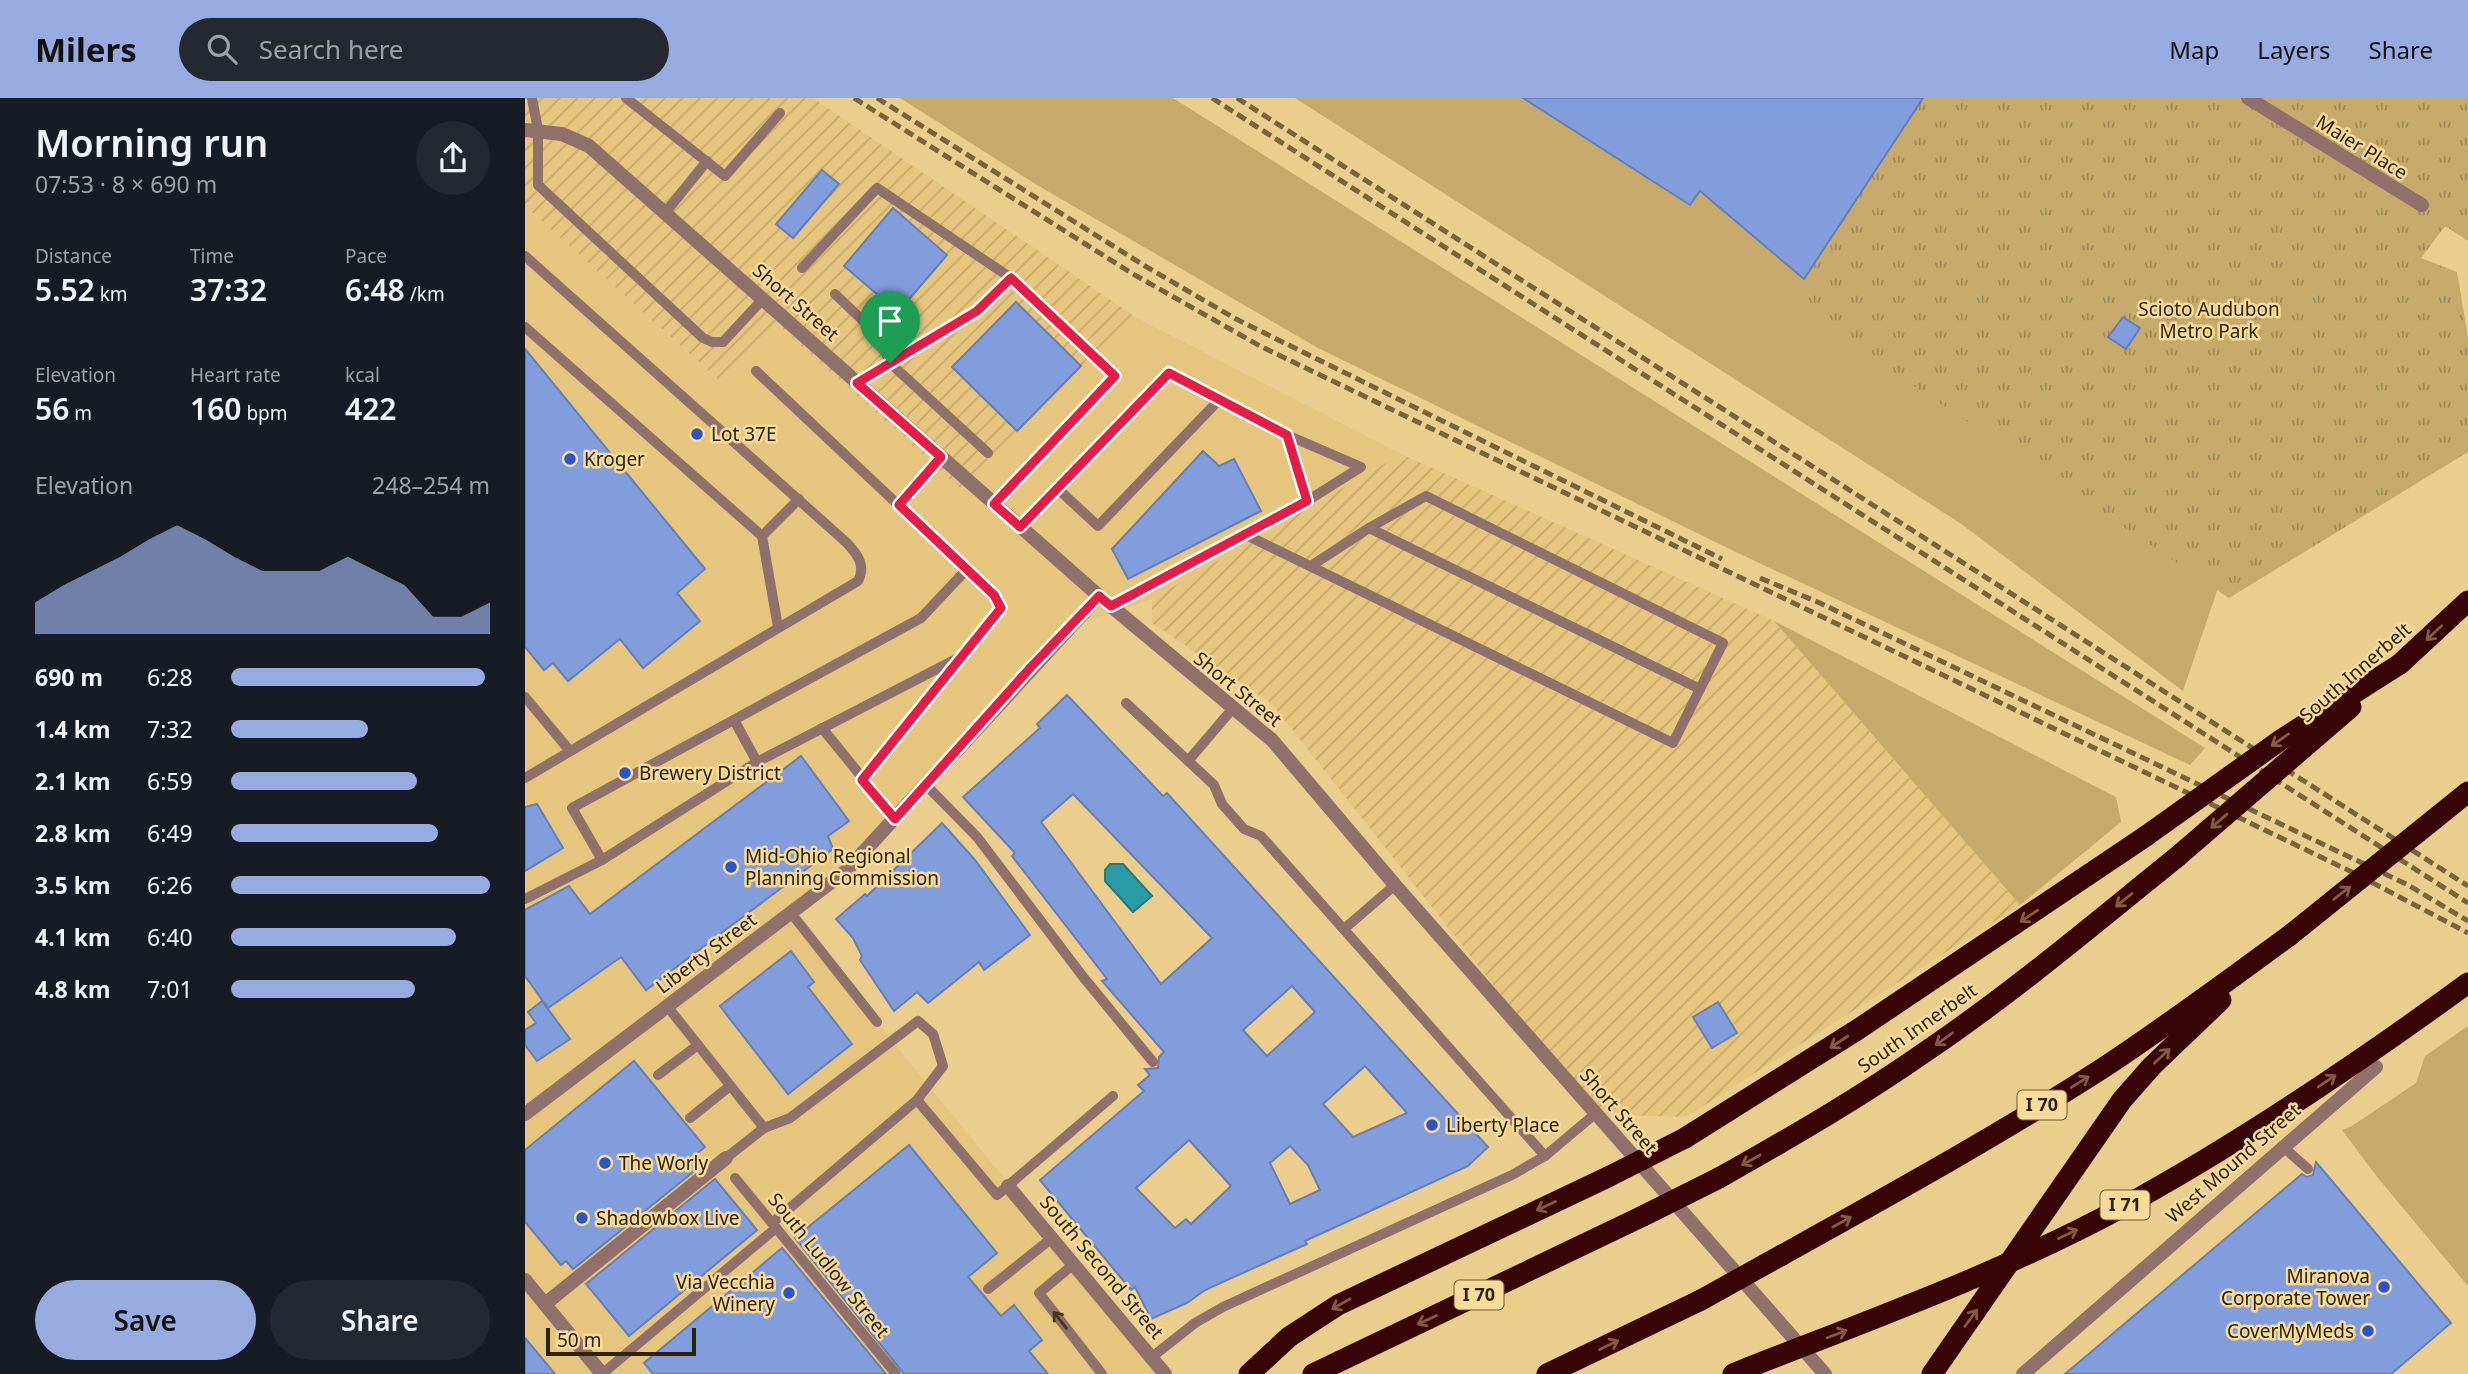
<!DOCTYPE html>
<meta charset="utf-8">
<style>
body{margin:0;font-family:"Noto Sans",sans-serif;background:#242831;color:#f1f3f6;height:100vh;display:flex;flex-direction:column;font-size:26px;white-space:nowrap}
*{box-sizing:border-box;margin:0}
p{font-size:23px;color:#9ea1a6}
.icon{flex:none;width:38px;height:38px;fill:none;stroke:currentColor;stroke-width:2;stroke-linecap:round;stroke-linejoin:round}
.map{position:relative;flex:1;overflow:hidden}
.drawer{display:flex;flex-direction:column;background:#171b24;width:525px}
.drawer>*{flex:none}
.scale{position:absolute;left:21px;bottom:18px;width:150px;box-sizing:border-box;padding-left:7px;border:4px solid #2e2208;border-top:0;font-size:19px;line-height:24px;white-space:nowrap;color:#2e2208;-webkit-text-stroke:5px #f8da9b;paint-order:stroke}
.pin{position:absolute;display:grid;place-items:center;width:60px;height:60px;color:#fff;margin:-72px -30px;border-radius:50% 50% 50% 0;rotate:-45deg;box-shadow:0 0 7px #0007}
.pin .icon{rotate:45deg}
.round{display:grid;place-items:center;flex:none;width:74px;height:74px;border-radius:37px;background:#242831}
.headline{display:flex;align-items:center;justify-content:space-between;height:119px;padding:0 35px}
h1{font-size:38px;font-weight:600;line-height:52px}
.stats{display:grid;grid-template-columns:repeat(3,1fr);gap:10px;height:119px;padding:7px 35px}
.stats div{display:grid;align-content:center}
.stats b{font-size:30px;font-weight:600}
.stats small{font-size:19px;font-weight:400}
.stats p{font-size:19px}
.chart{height:196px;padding:14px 35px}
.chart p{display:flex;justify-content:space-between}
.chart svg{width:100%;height:126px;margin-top:7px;fill:#98abe0;opacity:.7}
.cta{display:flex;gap:14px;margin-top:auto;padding:14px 35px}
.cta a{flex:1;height:80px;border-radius:42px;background:#98abe0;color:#111;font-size:28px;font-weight:600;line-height:80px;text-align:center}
.cta a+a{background:#242831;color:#f1f3f6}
ul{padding:0 35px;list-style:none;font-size:23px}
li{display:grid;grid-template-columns:112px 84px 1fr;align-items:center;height:52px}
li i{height:18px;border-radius:9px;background:#98abe0}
header{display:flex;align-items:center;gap:42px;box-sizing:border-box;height:98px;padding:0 35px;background:#98abe0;color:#111}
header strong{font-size:33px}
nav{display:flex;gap:38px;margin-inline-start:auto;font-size:24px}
.search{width:490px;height:63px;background:#242831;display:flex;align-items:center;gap:18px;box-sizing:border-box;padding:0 24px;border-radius:38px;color:#9ea1a6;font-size:26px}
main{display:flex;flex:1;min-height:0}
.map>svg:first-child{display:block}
</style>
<header>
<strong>Milers</strong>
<div class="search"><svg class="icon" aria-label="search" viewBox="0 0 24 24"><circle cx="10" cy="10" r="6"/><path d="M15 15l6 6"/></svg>Search here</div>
<nav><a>Map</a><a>Layers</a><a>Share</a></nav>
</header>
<main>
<section class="drawer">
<div class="headline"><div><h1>Morning run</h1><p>07:53 · 8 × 690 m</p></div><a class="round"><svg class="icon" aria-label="share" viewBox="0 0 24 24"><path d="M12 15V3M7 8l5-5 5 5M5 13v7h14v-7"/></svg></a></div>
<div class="stats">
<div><p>Distance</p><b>5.52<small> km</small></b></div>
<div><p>Time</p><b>37:32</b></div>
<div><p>Pace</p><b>6:48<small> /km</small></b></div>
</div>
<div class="stats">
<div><p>Elevation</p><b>56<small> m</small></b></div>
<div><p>Heart rate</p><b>160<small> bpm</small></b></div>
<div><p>kcal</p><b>422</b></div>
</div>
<div class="chart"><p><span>Elevation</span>248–254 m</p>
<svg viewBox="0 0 160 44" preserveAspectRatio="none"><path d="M0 44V33L10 27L20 22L30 17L40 11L50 6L60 11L70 17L80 22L90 22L100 22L110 17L120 22L130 27L140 38L150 38L160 33V44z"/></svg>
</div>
<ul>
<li><b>690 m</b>6:28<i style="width:98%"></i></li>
<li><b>1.4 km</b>7:32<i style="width:53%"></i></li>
<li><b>2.1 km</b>6:59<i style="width:72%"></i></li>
<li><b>2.8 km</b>6:49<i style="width:80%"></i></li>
<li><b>3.5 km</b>6:26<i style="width:100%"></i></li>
<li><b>4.1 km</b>6:40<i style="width:87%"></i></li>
<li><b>4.8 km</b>7:01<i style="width:71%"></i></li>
</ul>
<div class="cta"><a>Save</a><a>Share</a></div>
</section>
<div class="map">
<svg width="1943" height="1276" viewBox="0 0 1943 1276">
<defs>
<pattern id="industrial-furrows" width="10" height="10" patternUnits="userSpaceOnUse" patternTransform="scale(1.75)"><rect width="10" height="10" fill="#e6c57e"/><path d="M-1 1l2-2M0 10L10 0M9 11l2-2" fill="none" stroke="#c6a96b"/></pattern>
<pattern id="park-tufts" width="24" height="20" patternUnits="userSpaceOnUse" patternTransform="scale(1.75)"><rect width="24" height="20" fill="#c7aa6b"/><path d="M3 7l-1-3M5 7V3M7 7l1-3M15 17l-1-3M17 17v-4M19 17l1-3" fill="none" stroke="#a28a56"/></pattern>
</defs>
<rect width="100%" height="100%" fill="#ebcd8e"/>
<polygon fill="#e6c57e" points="0,108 196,284 253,227 436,391 612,220 876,356 627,501 540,531 319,778 269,823 639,1276 0,1276"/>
<g fill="url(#industrial-furrows)">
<polygon points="0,0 288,0 612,220 436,391 253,227 197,285 0,108"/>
<polygon points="876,356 1249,523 1495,807 1161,1019 1070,1016 747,606 627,525 627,501"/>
</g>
<g fill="#c7aa6b">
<polygon points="375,0 648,0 1680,650 1665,667 1215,456 793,250 512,87"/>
<polygon points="770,0 999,0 1165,107 1175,93 1279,181 1708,446 1658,593 1435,425"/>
<polygon points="1249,523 1591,699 1596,724 1495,807"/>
<polygon points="1943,928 1943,1188 1853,1080 1817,1032 1827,1028 1891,985 1900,958"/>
</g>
<polygon fill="url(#park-tufts)" points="1392,0 1943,0 1943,143 1920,128 1896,160 1932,174 1943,239 1943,354 1704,500 1264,204"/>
<polygon fill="#289ba7" stroke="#2a7777" stroke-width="2" points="585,766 598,766 627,798 608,814 580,783 580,772"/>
<g fill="#819ddc" stroke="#657eb3" stroke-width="2" fill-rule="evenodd">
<polygon points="998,0 1398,0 1279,181 1175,93 1165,107"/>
<polygon points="297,72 314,86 268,140 251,126"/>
<polygon points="368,110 422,157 373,214 319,168"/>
<polygon points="491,204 556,268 492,333 427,269"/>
<polygon points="1598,219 1615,230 1601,251 1583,239"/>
<polygon points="0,251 180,471 152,495 175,523 118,570 95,541 43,583 28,565 19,572 0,549"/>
<polygon points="678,353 694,368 709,361 736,413 603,481 587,451"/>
<path d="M542 597 638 698 642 695 963 1049 943 1068 780 1143 782 1146 680 1192 662 1205 626 1221 610 1189 606 1192 515 1082 619 993 613 987 625 977 620 971 633 970 634 959 639 954 577 883 582 881 487 758 490 755 438 699 515 630 512 626ZM548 696 687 840 636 886 516 724ZM767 888 790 914 742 958 718 932ZM840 968 882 1015 828 1039 798 1006ZM664 1042 706 1088 666 1126 661 1121 650 1130 611 1090ZM765 1048 783 1067 795 1092 765 1106 745 1065Z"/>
<polygon points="276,658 324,723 303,738 308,751 121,892 96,859 23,910 0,878 0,812 44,788 65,816"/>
<polygon points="12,706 38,750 0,773 0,709"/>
<polygon points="417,725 450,762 505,837 459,872 454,864 403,905 392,894 369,913 335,862 337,858 328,840 311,821 340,796 342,798"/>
<polygon points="266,853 289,884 283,889 327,946 263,996 195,908"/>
<polygon points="17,903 45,941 12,963 0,947 0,932 11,925 3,914"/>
<polygon points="1193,904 1212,935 1187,950 1168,919"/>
<polygon points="109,963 180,1049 170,1057 178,1066 48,1171 41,1163 36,1167 0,1124 0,1052"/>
<polygon points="384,1047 472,1155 443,1179 476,1218 489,1207 517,1242 504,1253 523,1276 379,1276 270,1140"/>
<polygon points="1791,1064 1926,1225 1866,1276 1540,1276 1777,1076 1782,1079 1788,1077"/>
<polygon points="190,1081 232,1132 104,1238 61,1186"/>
<polygon points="257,1150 361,1276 128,1276 119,1265"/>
<polygon points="0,1240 30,1276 0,1276"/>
</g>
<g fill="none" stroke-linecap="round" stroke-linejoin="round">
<g stroke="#916f6b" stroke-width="10">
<polyline points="7,0 13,32 13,87 178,240 187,244 198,244 238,201"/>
<polyline points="101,0 200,78 255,15"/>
<polyline points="140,115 182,63"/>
<path d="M0 158 322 445C333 457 341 468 333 483L0 680"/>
<polyline points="277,170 352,90 486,180 590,278 469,406"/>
<polyline points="310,196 355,239 365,265 463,355"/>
<polyline points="0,229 237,438"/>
<polyline points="333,285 452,213 486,180"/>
<polyline points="762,337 836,369 782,403"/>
<polyline points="533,391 573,428 693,303"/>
<polyline points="375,407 416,359"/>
<polyline points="496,429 644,276 762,337 782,403 586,508"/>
<polyline points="719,436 1148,645 1198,545 901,398 844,430"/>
<polyline points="786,468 844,430 1175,591"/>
<polyline points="253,529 237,438 274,401"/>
<polyline points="0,599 45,653"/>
<polyline points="601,605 689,687 697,706 719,731 736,738 1020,1058"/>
<polyline points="209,622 232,664"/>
<polyline points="297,630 371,721"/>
<polyline points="663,663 709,609"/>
<polyline points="337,682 435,562"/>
<polyline points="401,687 452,739 559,880 628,964"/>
<polyline points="77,762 47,710 396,520 442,471"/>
<polyline points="0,801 77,762 232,664 439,557 476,510 469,497 231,273"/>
<polyline points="266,815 352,924"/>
<polyline points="819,831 870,787"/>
<polyline points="142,908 239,1030 201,1060"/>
<polyline points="133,977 173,947"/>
<polyline points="165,1020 205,988"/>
<polyline points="239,1030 265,1020 393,923 408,936 418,968 392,1002"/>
<polyline points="1757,1048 1783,1071"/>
<polyline points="210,1080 371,1276"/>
<polyline points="247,1125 392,1002 472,1097 588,998"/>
<polyline points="549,1166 514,1195 577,1276"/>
<polyline points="463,1191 527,1140"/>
<polyline points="627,1259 670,1225 698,1209 987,1077 1020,1058 1070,1016"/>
<polyline points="77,1276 251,1130"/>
</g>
<g stroke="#916f6b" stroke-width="14">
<polyline points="1723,0 1897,107"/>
<polyline points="0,32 37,36 64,48 574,498 747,642 870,787 1300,1276"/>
<polyline points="0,1016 321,773 574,498"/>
<polyline points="483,1088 640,1276"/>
<polyline points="0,1182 77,1276"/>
<polyline points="20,1206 201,1060"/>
<polyline points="1498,1276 1851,969"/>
</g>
<g stroke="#380507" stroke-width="21">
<polyline points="1875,566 1943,503"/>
<polyline points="1160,1040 1332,932 1621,738"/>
<path d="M1194 1080C1265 1040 1336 999 1403 952 1490 893 1570 825 1652 759"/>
<path d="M1257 1157C1365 1097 1474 1037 1578 970 1642 928 1702 883 1764 838"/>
<polyline points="724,1276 764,1239 813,1207 1083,1079"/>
<polyline points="788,1276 1118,1118"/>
<polyline points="1022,1276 1176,1202"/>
<polyline points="1208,1276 1225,1269"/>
<polyline points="1407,1276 1597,1002 1627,968 1696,902"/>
</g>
<g stroke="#77643c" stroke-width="5" stroke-dasharray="10 5" stroke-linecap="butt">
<polyline points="329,0 608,176 735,248 1831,776 1943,835"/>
<polyline points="352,0 620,168 711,221 1197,461"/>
<polyline points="687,0 1943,805"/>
<polyline points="712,0 1943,788"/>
<polyline points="1235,480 1295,505 1883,787 1943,823"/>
</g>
<g stroke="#380507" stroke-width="21">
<polyline points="1621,738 1757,641 1875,566"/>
<polyline points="1652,759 1826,609"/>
<polyline points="1764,838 1943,694"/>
<polyline points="1083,1079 1160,1040"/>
<polyline points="1118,1118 1194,1080"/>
<polyline points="1176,1202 1257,1157"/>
<path d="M1225 1269C1350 1220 1477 1174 1596 1110 1717 1044 1832 966 1943 885"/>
</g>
</g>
<defs><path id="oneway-shaft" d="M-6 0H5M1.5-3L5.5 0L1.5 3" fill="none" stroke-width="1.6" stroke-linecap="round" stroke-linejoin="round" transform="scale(1.75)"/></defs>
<g stroke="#855a42">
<use href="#oneway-shaft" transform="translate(1909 535) rotate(137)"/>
<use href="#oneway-shaft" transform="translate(1755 642) rotate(145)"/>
<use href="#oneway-shaft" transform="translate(1694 723) rotate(139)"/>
<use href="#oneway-shaft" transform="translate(1817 795) rotate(-38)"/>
<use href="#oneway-shaft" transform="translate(1599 802) rotate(141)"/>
<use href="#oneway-shaft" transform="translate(1504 818) rotate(146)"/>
<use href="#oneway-shaft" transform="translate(1419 941) rotate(144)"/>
<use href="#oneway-shaft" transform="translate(1314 944) rotate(147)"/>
<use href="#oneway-shaft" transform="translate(1637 958) rotate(-43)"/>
<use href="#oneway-shaft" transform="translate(1802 983) rotate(-34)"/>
<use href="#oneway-shaft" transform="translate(1555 984) rotate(-32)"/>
<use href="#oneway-shaft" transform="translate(1226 1062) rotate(151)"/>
<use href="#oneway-shaft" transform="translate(1021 1108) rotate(155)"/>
<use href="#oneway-shaft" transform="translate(1317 1124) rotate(-29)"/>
<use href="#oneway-shaft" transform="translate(1543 1136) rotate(-26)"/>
<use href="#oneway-shaft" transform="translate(816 1206) rotate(150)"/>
<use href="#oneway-shaft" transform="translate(1446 1220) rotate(-54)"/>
<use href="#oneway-shaft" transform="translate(902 1222) rotate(155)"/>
<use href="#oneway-shaft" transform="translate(1312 1236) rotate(-21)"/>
<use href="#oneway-shaft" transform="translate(1084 1247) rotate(-25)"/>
</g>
<use stroke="#473521" href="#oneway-shaft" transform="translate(535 1222) rotate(-128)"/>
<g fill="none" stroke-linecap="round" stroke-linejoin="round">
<defs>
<polygon id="route" points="486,180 590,278 469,406 495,429 644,275 762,337 782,403 586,508 574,498 506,569 370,721 337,682 476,510 469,497 374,407 416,359 332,285 452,213"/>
</defs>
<use href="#route" stroke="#fff" stroke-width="14"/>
<use href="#route" stroke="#e11d48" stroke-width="9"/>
</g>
<g fill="#2c54c4" stroke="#f8da9b" stroke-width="2.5">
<circle cx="172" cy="336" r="7"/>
<circle cx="45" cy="361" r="7"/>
<circle cx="100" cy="675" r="7"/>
<circle cx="206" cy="769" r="7"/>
<circle cx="907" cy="1027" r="7"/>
<circle cx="80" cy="1065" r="7"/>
<circle cx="57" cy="1120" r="7"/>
<circle cx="1859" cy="1189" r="7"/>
<circle cx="264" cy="1195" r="7"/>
<circle cx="1843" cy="1233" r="7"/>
</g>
<g text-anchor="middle" stroke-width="5" stroke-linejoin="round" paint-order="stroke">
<g fill="#f8da9b" stroke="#6b5934" stroke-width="2">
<rect x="1492.5" y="992.5" width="49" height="29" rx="5"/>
<rect x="1575.5" y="1092.5" width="49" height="29" rx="5"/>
<rect x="929.5" y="1182.5" width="49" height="29" rx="5"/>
</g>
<g font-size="18" font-weight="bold" fill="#2e2208">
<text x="1517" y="1013">I 70</text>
<text x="1600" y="1113">I 71</text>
<text x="954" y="1203">I 70</text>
</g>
<g font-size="19" fill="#2e2208" stroke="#f8da9b">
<text transform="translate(1837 49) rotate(32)" y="7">Maier Place</text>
<text transform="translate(271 204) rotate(41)" y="7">Short Street</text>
<text transform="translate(1830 574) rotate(-41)" y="7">South Innerbelt</text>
<text transform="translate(713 591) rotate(39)" y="7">Short Street</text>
<text transform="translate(181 855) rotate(-37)" y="7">Liberty Street</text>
<text transform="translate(1392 930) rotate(-35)" y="7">South Innerbelt</text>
<text transform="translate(1094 1013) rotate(49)" y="7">Short Street</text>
<text transform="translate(1708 1065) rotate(-41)" y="7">West Mound Street</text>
<text transform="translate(304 1167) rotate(51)" y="7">South Ludlow Street</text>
<text transform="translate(577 1169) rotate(50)" y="7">South Second Street</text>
</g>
<g font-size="19" fill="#352706" stroke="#f8da9b">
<text x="1684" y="218">Scioto Audubon<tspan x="1684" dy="22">Metro Park</tspan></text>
</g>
<g font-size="19" fill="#2e2208" stroke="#f8da9b" text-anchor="start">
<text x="186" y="343">Lot 37E</text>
<text x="59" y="368">Kroger</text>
<text x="114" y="682">Brewery District</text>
<text x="220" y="765">Mid-Ohio Regional<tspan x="220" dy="22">Planning Commission</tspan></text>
<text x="921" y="1034">Liberty Place</text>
<text x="94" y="1072">The Worly</text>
<text x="71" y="1127">Shadowbox Live</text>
<text x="1845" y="1185" text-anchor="end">Miranova<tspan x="1845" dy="22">Corporate Tower</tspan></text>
<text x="250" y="1191" text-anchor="end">Via Vecchia<tspan x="250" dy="22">Winery</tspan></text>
<text x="1829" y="1240" text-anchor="end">CoverMyMeds</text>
</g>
</g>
</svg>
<div class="scale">50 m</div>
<div class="pin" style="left:365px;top:265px;background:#1e9e55"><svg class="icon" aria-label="arrive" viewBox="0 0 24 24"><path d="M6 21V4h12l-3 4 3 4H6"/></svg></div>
</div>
</main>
